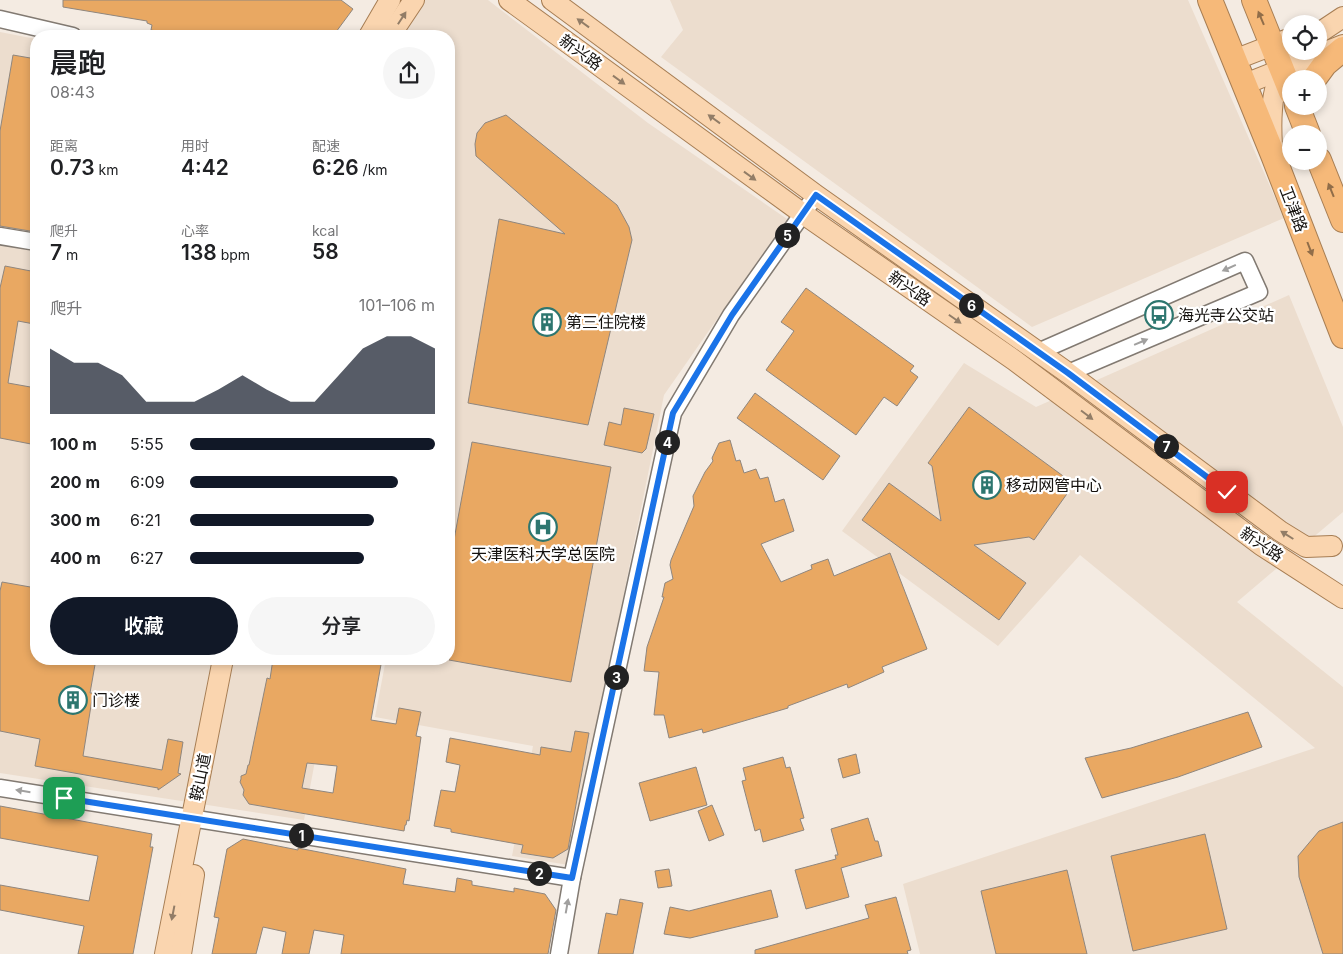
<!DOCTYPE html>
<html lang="zh">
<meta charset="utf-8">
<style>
body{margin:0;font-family:Inter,"Noto Sans SC",sans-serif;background:#f6f6f6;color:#202124;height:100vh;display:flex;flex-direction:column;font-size:19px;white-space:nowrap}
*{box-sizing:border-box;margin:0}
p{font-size:16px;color:#757577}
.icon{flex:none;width:28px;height:28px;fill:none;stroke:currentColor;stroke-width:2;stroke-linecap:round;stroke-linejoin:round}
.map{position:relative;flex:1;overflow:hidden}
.panel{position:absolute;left:30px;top:30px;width:425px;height:635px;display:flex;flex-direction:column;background:#fff;border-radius:20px;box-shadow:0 2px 8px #0003}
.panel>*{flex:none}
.tools{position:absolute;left:1282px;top:15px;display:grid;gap:10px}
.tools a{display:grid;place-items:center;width:45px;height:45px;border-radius:50%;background:#fff;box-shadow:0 2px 8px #0003;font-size:25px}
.pin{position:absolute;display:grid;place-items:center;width:42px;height:42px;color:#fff;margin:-21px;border-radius:10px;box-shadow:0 2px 8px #0006}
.km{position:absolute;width:25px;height:25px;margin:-12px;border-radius:50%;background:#222;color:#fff;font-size:14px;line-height:25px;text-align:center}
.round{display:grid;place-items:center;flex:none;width:52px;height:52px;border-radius:26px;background:#f6f6f6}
.headline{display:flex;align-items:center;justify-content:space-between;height:85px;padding:0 20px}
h1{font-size:28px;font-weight:600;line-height:38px}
.figures{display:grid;grid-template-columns:repeat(3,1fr);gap:8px;height:85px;padding:5px 20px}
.figures div{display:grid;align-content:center}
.figures b{font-size:21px;font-weight:600}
.figures small{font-size:14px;font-weight:400}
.figures p{font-size:14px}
.chart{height:140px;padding:10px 20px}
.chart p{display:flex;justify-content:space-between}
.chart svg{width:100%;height:90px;margin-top:5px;fill:#111827;opacity:.7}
.primary-button{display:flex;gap:10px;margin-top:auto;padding:10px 20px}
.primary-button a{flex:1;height:58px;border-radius:30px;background:#111827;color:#fff;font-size:20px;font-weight:600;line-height:58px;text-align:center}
.primary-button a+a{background:#f6f6f6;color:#202124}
ul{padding:0 20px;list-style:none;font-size:16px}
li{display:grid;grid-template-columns:80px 60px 1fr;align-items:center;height:38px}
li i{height:12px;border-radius:6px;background:#111827}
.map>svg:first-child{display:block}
</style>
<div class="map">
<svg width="1343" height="954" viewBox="0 0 1343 954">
<rect width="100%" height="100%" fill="#f4ebe2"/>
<g fill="#ecddce">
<polygon points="425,0 488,0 648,123 787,219 664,395 569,865 512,856 533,746 375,717 386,659 449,659 449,36 401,36"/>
<polygon points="670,0 1188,0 1284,218 1032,327 661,57 683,30"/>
<polygon points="0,32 36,39 36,659 334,659 304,820 0,773"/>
<polygon points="1289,295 1343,427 1343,512 1237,602 1343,687 1343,954 920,954 903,884 1315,748 1080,555 998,646 842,531 964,363 1036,407"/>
</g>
<g fill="#e9a862" stroke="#8f867e" fill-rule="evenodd">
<polygon points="63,0 341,0 353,9 333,36 182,36 151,30 152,25 147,23 147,21 63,7"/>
<polygon points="13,55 36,59 36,232 0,226 0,131"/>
<polygon points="506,115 617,205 629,227 632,240 588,425 468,403 499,219 565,234 476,156 475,144 477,133 485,123"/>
<polygon points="5,266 36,272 36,322 35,322 34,324 18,321 8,383 36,388 36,445 0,438 0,288"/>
<polygon points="806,288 914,366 910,371 918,377 897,406 884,397 856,435 766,370 794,331 781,322"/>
<polygon points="755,393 840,456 823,480 737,418"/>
<polygon points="969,407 1074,484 1034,540 1029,537 974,545 1026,583 999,620 862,520 889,483 941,521 932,466 928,463"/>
<polygon points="624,408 654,414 646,449 642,453 604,445 609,422 621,425"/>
<polygon points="730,440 736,461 740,460 744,473 756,469 760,479 768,477 775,502 784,499 794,531 761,544 781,582 812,569 811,565 828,559 834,576 890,553 927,649 882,667 884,672 848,688 847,684 788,706 788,708 703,733 702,729 669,738 664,715 654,715 659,672 644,671 647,647 664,597 662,597 665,583 673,579 670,565 671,560 694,506 693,496 705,472 713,461 712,458 719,443"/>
<polygon points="472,442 611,467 571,682 449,660 449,567"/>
<polygon points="2,582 36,588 36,659 96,659 90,693 93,693 83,756 162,770 168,739 183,742 178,773 181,774 158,790 158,788 35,766 40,739 0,731 0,591"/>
<path d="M273 659H382L371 720 396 724 399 708 421 712 416 736 421 737 409 821 407 820 406 825H405L404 831 249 804 243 795 244 790 240 782 241 779V776L246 774 248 765H249L267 678 270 679ZM307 763 337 766 333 793 302 788Z"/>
<polygon points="1248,712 1262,747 1178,777 1102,798 1085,758 1131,748"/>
<polygon points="575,731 589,733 568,849 553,858 521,853 523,845 451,832 451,829 434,826 441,790 455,792 460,765 446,762 450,738 540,755 541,747 571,752"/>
<polygon points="856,754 860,773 843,778 838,759"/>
<polygon points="783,757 786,768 790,767 804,818 800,819 804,830 763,842 760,829 755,831 742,781 746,780 743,768"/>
<polygon points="696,767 707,805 650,821 639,783"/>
<polygon points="712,805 724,835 709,841 698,811"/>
<polygon points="0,806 152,834 150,847 153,847 133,954 78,954 84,926 0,910 0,885 89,901 98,856 0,838"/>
<polygon points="868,818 875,841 878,841 882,856 841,868 849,897 806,909 795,870 836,859 835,855 838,855 831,829"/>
<polygon points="1343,822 1343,954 1323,954 1299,877 1298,856 1319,831"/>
<polygon points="1205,834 1227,929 1133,951 1111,856"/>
<polygon points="243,839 298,850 298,848 406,869 403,884 455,892 457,878 472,881 472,885 514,892 514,888 545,894 556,910 548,954 341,954 344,935 314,930 309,954 282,954 286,932 263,927 256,954 212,954 219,918 214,917 227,849"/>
<polygon points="669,869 672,886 658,888 655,871"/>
<polygon points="1067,870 1087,954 996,954 981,891"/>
<polygon points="771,890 778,917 690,938 664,934 670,907 689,911"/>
<polygon points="896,897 911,950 907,951 908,954 755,954 755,950 869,918 865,905"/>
<polygon points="620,899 643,903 633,954 598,954 606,913 617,915"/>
</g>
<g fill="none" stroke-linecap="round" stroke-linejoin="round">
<defs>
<g id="minor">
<polyline points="0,19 73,36"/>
<polyline points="0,236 36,242"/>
<polyline points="1038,352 1245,261 1259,292 1068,373"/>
<polyline points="0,788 572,878"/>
<polyline points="559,954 572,878 673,413 731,315 816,195"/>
</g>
<g id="major">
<polyline points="509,0 802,213 1014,360 1261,545 1343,598"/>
<polyline points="552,0 816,195 1068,373 1280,531 1306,547 1332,546"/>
<polyline points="1319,33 1343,17"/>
<polyline points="369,36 390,0"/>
<polyline points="390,36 414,0"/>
<polyline points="1234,60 1291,38"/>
<polyline points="1245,84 1343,45"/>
<path d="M1272 145C1270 113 1271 75 1296 51"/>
<polyline points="165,954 223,659"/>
<polyline points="181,954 194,875"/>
</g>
<g id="highway">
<polyline points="1210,0 1273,155 1343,336"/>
<polyline points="1254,0 1291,92"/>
<polyline points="1314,79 1325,64 1343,49"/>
<polyline points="1297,106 1308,134"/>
<polyline points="1319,160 1343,220"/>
</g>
</defs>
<use href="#minor" stroke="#827a72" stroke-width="19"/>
<use href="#major" stroke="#a77e54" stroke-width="22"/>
<use href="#highway" stroke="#a77e54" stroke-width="26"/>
<use href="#minor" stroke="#fff" stroke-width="16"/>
<use href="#major" stroke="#fad5af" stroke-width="20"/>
<use href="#highway" stroke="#f6b979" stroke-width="24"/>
</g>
<defs><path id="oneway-solid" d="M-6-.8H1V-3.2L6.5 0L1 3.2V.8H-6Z" transform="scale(1.25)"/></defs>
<g fill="#927d67">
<use href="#oneway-solid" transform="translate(402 18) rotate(-57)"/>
<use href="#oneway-solid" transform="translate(583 23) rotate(-144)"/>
<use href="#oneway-solid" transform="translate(619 80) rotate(36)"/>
<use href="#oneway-solid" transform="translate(714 119) rotate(-144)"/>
<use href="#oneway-solid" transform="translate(750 176) rotate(36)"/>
<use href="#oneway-solid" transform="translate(955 319) rotate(35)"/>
<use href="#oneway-solid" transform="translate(1087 415) rotate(37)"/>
<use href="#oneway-solid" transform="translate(1287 535) rotate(-148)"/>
<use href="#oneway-solid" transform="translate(173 913) rotate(101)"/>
</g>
<g fill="#906d49">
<use href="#oneway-solid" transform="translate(1261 18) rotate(-113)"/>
<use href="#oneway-solid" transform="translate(1331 190) rotate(-112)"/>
<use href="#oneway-solid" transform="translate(1310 249) rotate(69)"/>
</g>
<g fill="#a1a09f">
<use href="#oneway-solid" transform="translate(1229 268) rotate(156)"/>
<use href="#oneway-solid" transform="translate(1141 342) rotate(-23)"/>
<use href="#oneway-solid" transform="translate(23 791) rotate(-171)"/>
<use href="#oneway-solid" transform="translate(567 906) rotate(-80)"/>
</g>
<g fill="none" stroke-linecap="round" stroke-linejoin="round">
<defs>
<polyline id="route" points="64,798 572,878 673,413 732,315 816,195 1068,373 1227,492"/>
</defs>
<use href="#route" stroke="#fff" stroke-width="10"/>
<use href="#route" stroke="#1a73e8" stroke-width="6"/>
</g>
<defs>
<symbol id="bus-ring" viewBox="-11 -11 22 22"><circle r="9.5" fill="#fff" stroke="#2d766f" stroke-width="1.5"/><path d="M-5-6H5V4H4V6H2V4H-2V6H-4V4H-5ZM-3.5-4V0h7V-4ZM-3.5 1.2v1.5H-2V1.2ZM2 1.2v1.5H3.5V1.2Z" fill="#2d766f"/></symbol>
<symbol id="building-ring" viewBox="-11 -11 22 22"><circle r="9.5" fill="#fff" stroke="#2d766f" stroke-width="1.5"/><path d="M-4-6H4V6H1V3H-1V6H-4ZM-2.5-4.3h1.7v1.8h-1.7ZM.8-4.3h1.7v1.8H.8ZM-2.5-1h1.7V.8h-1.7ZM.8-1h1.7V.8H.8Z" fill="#2d766f"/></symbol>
<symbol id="hospital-ring" viewBox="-11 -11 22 22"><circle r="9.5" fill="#fff" stroke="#2d766f" stroke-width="1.5"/><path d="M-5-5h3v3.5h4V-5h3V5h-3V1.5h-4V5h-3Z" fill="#2d766f"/></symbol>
</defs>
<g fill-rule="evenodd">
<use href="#bus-ring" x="1143" y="299" width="32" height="32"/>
<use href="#building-ring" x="531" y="306" width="32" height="32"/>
<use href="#building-ring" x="971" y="469" width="32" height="32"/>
<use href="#hospital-ring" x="527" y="511" width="32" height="32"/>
<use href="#building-ring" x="57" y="684" width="32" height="32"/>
</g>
<g text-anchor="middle" stroke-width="4.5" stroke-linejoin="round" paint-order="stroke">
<g font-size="16" fill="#14110e" stroke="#fff">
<text transform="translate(581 52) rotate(36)" y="6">新兴路</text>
<text transform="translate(1294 209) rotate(69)" y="6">卫津路</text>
<text transform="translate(910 288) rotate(35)" y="6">新兴路</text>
<text transform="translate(1262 544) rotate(34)" y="6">新兴路</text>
<text transform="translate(200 777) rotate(-79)" y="6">鞍山道</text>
</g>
<g font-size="16" fill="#14110e" stroke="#fff" text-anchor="start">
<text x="1178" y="321">海光寺公交站</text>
<text x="566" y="328">第三住院楼</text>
<text x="1006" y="491">移动网管中心</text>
<text x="543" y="560" text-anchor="middle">天津医科大学总医院</text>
<text x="92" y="706">门诊楼</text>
</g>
</g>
</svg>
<div class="tools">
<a><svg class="icon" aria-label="locate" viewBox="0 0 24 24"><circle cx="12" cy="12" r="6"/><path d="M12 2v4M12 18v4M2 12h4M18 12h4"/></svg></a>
<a>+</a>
<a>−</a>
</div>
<div class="pin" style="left:64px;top:798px;background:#1e9e55"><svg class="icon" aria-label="arrive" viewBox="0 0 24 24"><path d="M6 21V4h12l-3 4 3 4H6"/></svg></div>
<div class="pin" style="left:1227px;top:492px;background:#d93025"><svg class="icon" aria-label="check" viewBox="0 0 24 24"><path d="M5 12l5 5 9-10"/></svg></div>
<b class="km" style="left:301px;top:835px">1</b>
<b class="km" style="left:539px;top:873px">2</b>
<b class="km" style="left:616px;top:677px">3</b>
<b class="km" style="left:667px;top:442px">4</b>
<b class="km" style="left:787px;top:235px">5</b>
<b class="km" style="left:971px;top:305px">6</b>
<b class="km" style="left:1166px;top:446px">7</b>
<section class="panel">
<div class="headline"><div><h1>晨跑</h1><p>08:43</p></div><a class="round"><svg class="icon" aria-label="share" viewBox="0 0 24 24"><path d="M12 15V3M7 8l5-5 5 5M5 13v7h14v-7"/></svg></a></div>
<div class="figures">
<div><p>距离</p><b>0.73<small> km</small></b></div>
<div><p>用时</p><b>4:42</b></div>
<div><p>配速</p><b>6:26<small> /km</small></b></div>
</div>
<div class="figures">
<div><p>爬升</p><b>7<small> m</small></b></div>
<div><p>心率</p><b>138<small> bpm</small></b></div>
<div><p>kcal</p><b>58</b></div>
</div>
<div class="chart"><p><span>爬升</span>101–106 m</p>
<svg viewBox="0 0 160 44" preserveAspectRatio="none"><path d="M0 44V12L10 19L20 19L30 25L40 38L50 38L60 38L70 32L80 25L90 32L100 38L110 38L120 25L130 12L140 6L150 6L160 12V44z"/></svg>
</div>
<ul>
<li><b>100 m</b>5:55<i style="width:100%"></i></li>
<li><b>200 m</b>6:09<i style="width:85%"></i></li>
<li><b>300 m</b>6:21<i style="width:75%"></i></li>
<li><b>400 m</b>6:27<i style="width:71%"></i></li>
</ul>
<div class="primary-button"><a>收藏</a><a>分享</a></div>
</section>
</div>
